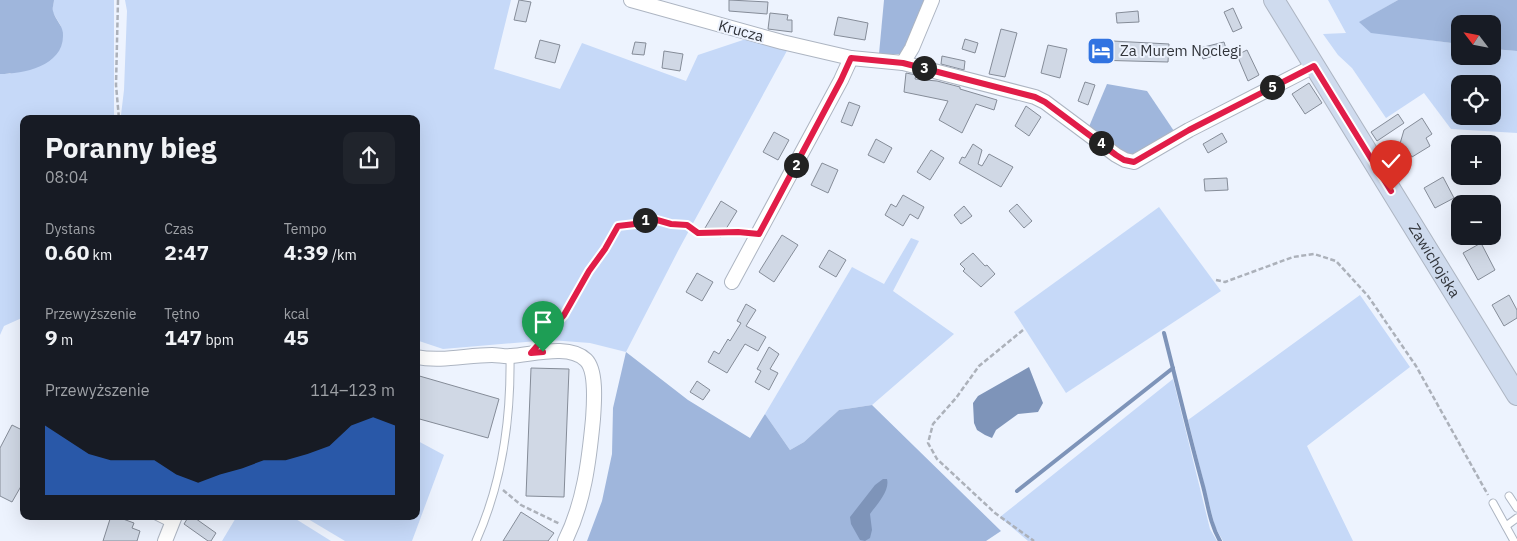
<!DOCTYPE html>
<html lang="pl">
<meta charset="utf-8">
<style>
body{margin:0;font-family:"IBM Plex Sans",sans-serif;background:#20242c;color:#f1f3f6;height:100vh;display:flex;flex-direction:column;font-size:19px;white-space:nowrap}
*{box-sizing:border-box;margin:0}
p{font-size:16px;color:#9ea1a6}
.icon{flex:none;width:28px;height:28px;fill:none;stroke:currentColor;stroke-width:2;stroke-linecap:round;stroke-linejoin:round}
.map{position:relative;flex:1;overflow:hidden}
.drawer{position:absolute;left:20px;top:115px;width:400px;height:405px;display:flex;flex-direction:column;background:#171b24;border-radius:10px;box-shadow:0 5px 20px #0002}
.drawer>*{flex:none}
.needle{width:32px;rotate:302deg}
.fabs{position:absolute;left:1451px;top:15px;display:grid;gap:10px}
.fabs a{display:grid;place-items:center;width:50px;height:50px;border-radius:10px;background:#171b24;box-shadow:0 5px 20px #0002;font-size:25px}
.pin{position:absolute;display:grid;place-items:center;width:42px;height:42px;color:#fff;margin:-51px -21px;border-radius:50% 50% 50% 0;rotate:-45deg;box-shadow:0 0 5px #0007}
.pin .icon{rotate:45deg}
.km{position:absolute;width:25px;height:25px;margin:-12px;border-radius:50%;background:#222;color:#fff;font-size:14px;line-height:25px;text-align:center}
.round{display:grid;place-items:center;flex:none;width:52px;height:52px;border-radius:10px;background:#20242c}
.overview{display:flex;align-items:center;justify-content:space-between;height:85px;padding:0 25px}
h1{font-size:28px;font-weight:800;line-height:38px}
.metrics{display:grid;grid-template-columns:repeat(3,1fr);gap:8px;height:85px;padding:5px 25px}
.metrics div{display:grid;align-content:center}
.metrics b{font-size:21px;font-weight:800}
.metrics small{font-size:14px;font-weight:400}
.metrics p{font-size:14px}
.chart{height:140px;padding:10px 25px}
.chart p{display:flex;justify-content:space-between}
.chart svg{width:100%;height:90px;margin-top:5px;fill:#3173e1;opacity:.7}
.map>svg:first-child{display:block}
</style>
<div class="map">
<svg width="1517" height="541" viewBox="0 0 1517 541">
<rect width="100%" height="100%" fill="#edf3fe"/>
<g fill="#c6d9f8" fill-rule="evenodd">
<polygon points="54,0 114,0 114,119 24,119 24,317 4,326 0,335 0,74 10,74 61,26 52,11"/>
<polygon points="125,0 511,0 494,69 560,89 582,43 686,81 698,55 752,37 789,47 679,249 626,352 590,343 550,340 443,349 416,340 416,119 122,119 121,115 124,90 127,11"/>
<path d="M1328 0H1398L1360 22 1406 37 1460 44V56H1492L1493 49 1517 51V133L1451 129 1424 93 1386 118 1352 68 1338 55 1323 34 1346 33ZM1460 84H1492V116H1460Z"/>
<polygon points="1159,207 1221,291 1066,393 1014,312"/>
<polygon points="911,238 919,241 893,291 954,334 872,405 839,410 804,442 790,450 765,414 852,267 884,284"/>
<polygon points="1360,295 1410,367 1307,446 1353,541 1223,541 1215,527 1188,420"/>
<polygon points="1173,379 1210,529 1217,541 1028,541 1000,517"/>
<polygon points="416,440 444,455 412,541 345,541 303,516 416,516"/>
<polygon points="237,516 291,516 331,541 222,541"/>
</g>
<g fill="#9fb6dc">
<path d="M0 0H54C54 3 52 8 53 11 55 20 64 26 63 36 63 66 23 74 0 74Z"/>
<polygon points="884,0 928,0 908,50 900,54 879,54"/>
<polygon points="1398,0 1517,0 1517,51 1493,49 1492,24 1460,24 1460,44 1371,33 1359,22"/>
<polygon points="1107,84 1147,91 1176,134 1134,157 1121,153 1088,129"/>
<polygon points="626,352 688,400 750,438 765,414 790,450 804,442 839,410 872,405 1001,531 986,541 587,541 602,501 612,454 613,408"/>
</g>
<g fill="#7e94b9">
<polygon points="1029,367 1043,403 1038,412 1018,414 996,430 992,438 985,435 977,430 974,423 973,403 978,396"/>
<path d="M883 479H887C890 491 877 504 870 514L872 530 870 538 865 541 860 540 851 524 850 517 875 485Z"/>
</g>
<g fill="none" stroke-linecap="round" stroke-linejoin="round">
<g stroke="#7e94b9" stroke-width="4">
<path d="M1164 333C1177 384 1189 435 1203 486 1208 505 1210 524 1220 541"/>
<polyline points="1017,491 1173,368"/>
</g>
</g>
<g fill="#d0d8e5" stroke="#858c98">
<polygon points="519,0 531,2 526,22 514,20"/>
<polygon points="729,0 768,2 767,14 729,11"/>
<polygon points="1233,8 1242,28 1233,32 1224,12"/>
<polygon points="1138,11 1139,22 1117,23 1116,13"/>
<polygon points="770,13 788,15 787,20 792,20 792,32 768,29"/>
<polygon points="838,17 868,23 865,40 834,35"/>
<polygon points="1001,29 1017,33 1005,77 989,74"/>
<polygon points="965,39 978,43 975,53 962,49"/>
<polygon points="540,40 560,45 555,63 535,58"/>
<polygon points="1094,40 1169,44 1168,62 1093,60"/>
<polygon points="635,42 646,43 644,55 632,54"/>
<polygon points="1224,42 1227,52 1203,59 1200,48"/>
<polygon points="1048,45 1067,49 1060,78 1041,73"/>
<polygon points="1247,50 1259,75 1248,81 1237,55"/>
<polygon points="664,51 683,54 680,71 662,68"/>
<polygon points="942,56 965,61 964,70 941,64"/>
<polygon points="906,73 916,75 915,79 937,81 960,87 960,89 997,100 994,110 976,104 962,133 939,120 948,101 904,92"/>
<polygon points="1085,82 1095,85 1088,105 1078,101"/>
<polygon points="1309,83 1322,103 1305,114 1292,94"/>
<polygon points="849,102 860,106 852,126 841,122"/>
<polygon points="1026,106 1041,117 1029,136 1015,126"/>
<polygon points="1398,114 1404,123 1377,141 1371,132"/>
<polygon points="1422,118 1432,134 1426,138 1430,146 1412,157 1406,147 1399,147 1404,130"/>
<polygon points="774,132 789,140 778,160 763,152"/>
<polygon points="1222,133 1227,142 1208,153 1203,144"/>
<polygon points="876,139 892,148 884,163 868,155"/>
<polygon points="973,144 982,150 978,164 982,166 989,154 1013,167 1001,187 959,163 962,157 965,158"/>
<polygon points="931,150 944,158 930,180 917,172"/>
<polygon points="822,163 838,170 828,193 811,185"/>
<polygon points="1443,177 1454,198 1435,208 1424,188"/>
<polygon points="1227,178 1228,190 1205,191 1204,179"/>
<polygon points="903,195 924,207 918,219 910,214 903,226 885,215 891,204 896,207"/>
<polygon points="721,201 737,211 721,237 705,228"/>
<polygon points="1017,204 1032,221 1024,228 1009,211"/>
<polygon points="964,206 972,216 961,224 954,215"/>
<polygon points="782,235 798,245 774,282 759,272"/>
<polygon points="1481,243 1495,270 1478,280 1463,253"/>
<polygon points="829,250 846,260 836,277 819,267"/>
<polygon points="973,253 985,266 987,265 995,274 981,287 963,271 965,269 960,264"/>
<polygon points="697,273 713,282 702,301 686,292"/>
<polygon points="1509,295 1517,310 1517,318 1504,326 1492,305"/>
<polygon points="746,304 756,310 746,326 766,337 758,351 745,344 727,373 708,362 714,351 719,354 728,339 730,341 741,323 737,321"/>
<polygon points="769,347 779,354 770,369 778,373 769,390 755,382 761,371 757,369"/>
<polygon points="531,368 569,369 564,497 526,496"/>
<polygon points="416,375 499,399 488,438 416,418"/>
<polygon points="697,381 710,390 703,400 690,392"/>
<polygon points="12,425 24,431 24,481 12,502 0,496 0,448"/>
<polygon points="521,512 554,533 548,541 503,541"/>
<polygon points="111,516 124,516 123,519 134,523 132,528 140,531 137,541 103,541"/>
<polygon points="189,516 192,516 216,533 211,541 208,541 184,524"/>
</g>
<g fill="none" stroke-linecap="round" stroke-linejoin="round">
<defs>
<g id="lane">
<polyline points="1509,496 1517,508"/>
<polyline points="1493,503 1514,541"/>
<polyline points="156,516 172,524"/>
<polyline points="1506,526 1517,518"/>
<path d="M476 541C502 483 511 419 510 356"/>
</g>
<g id="street">
<polyline points="631,0 782,42 851,58 903,63 1035,97 1045,102 1116,155 1125,160 1134,162 1189,130 1314,66"/>
<polyline points="903,63 912,48 932,0"/>
<polyline points="732,282 841,80 851,58"/>
<path d="M416 357C442 362 467 355 492 355 499 355 505 357 511 356 531 355 569 343 586 360 597 371 594 404 593 419 589 461 584 503 565 541"/>
<polyline points="165,541 175,516"/>
</g>
<g id="secondary">
<path id="s1" d="M1274 0 1517 395"/>
</g>
</defs>
<use href="#lane" stroke="#adb5c2" stroke-width="9"/>
<use href="#street" stroke="#adb5c2" stroke-width="16"/>
<use href="#secondary" stroke="#adb5c2" stroke-width="22"/>
<g stroke="#acb1ba" stroke-width="2.5" stroke-dasharray="5 2.5" stroke-linecap="butt">
<polyline points="118,0 116,85 119,119"/>
<polyline points="1216,280 1225,282 1293,257 1314,254 1336,261 1368,296 1416,366 1488,495"/>
<polyline points="1023,330 979,366 956,398 933,424 928,443 937,459 995,513 1034,541"/>
<polyline points="544,339 564,315 589,271 605,249 618,226 635,224 650,218 671,224 687,225 698,233 745,233"/>
<polyline points="503,490 521,505 560,524"/>
</g>
<use href="#lane" stroke="#fff" stroke-width="7"/>
<use href="#street" stroke="#fff" stroke-width="14"/>
<use href="#secondary" stroke="#cfdbee" stroke-width="20"/>
</g>
<g fill="none" stroke-linecap="round" stroke-linejoin="round">
<defs>
<polyline id="route" points="543,352 531,353 564,315 589,271 605,249 618,226 635,224 650,218 671,224 687,225 698,233 738,232 759,234 841,80 851,58 903,63 1035,97 1045,102 1116,155 1124,160 1134,162 1189,130 1314,66 1391,191"/>
</defs>
<use href="#route" stroke="#fff" stroke-width="10"/>
<use href="#route" stroke="#e11d48" stroke-width="6"/>
</g>
<defs>
<symbol id="hotel-square" viewBox="-11 -11 22 22"><rect x="-9" y="-9" width="18" height="18" rx="4" fill="#3173e1" stroke="#edf3fe"/><path d="M-6-4.5h1.5V1H6V5H4.5V3h-9V5H-6ZM-4 0a1.8 1.8 0 1 1 3.6 0ZM.5 0V-2.5h3Q6-2.5 6 0Z" fill="#fff"/></symbol>
</defs>
<g fill-rule="evenodd">
<use href="#hotel-square" x="1085" y="35" width="32" height="32"/>
</g>
<g text-anchor="middle" stroke-width="4" stroke-linejoin="round" paint-order="stroke">
<g font-size="15" fill="#31343a" stroke="#edf3fe">
<text transform="translate(741 31) rotate(15)" y="5">Krucza</text>
<text dy="5" stroke="none"><textPath href="#s1" startOffset="306">Zawichojska</textPath></text>
</g>
<g font-size="15" fill="#31343a" stroke="#edf3fe" text-anchor="start">
<text x="1120" y="56">Za Murem Noclegi</text>
</g>
</g>
</svg>
<div class="fabs">
<a><svg class="needle" viewBox="-14 -14 28 28"><path d="M0-13l5 13h-10z" fill="#e53935"/><path d="M0 13l5-13h-10z" fill="#9ea1a6"/></svg></a>
<a><svg class="icon" aria-label="locate" viewBox="0 0 24 24"><circle cx="12" cy="12" r="6"/><path d="M12 2v4M12 18v4M2 12h4M18 12h4"/></svg></a>
<a>+</a>
<a>−</a>
</div>
<div class="pin" style="left:543px;top:352px;background:#1e9e55"><svg class="icon" aria-label="arrive" viewBox="0 0 24 24"><path d="M6 21V4h12l-3 4 3 4H6"/></svg></div>
<div class="pin" style="left:1391px;top:191px;background:#d93025"><svg class="icon" aria-label="check" viewBox="0 0 24 24"><path d="M5 12l5 5 9-10"/></svg></div>
<b class="km" style="left:645px;top:220px">1</b>
<b class="km" style="left:796px;top:165px">2</b>
<b class="km" style="left:924px;top:68px">3</b>
<b class="km" style="left:1101px;top:143px">4</b>
<b class="km" style="left:1272px;top:87px">5</b>
<section class="drawer">
<div class="overview"><div><h1>Poranny bieg</h1><p>08:04</p></div><a class="round"><svg class="icon" aria-label="share" viewBox="0 0 24 24"><path d="M12 15V3M7 8l5-5 5 5M5 13v7h14v-7"/></svg></a></div>
<div class="metrics">
<div><p>Dystans</p><b>0.60<small> km</small></b></div>
<div><p>Czas</p><b>2:47</b></div>
<div><p>Tempo</p><b>4:39<small> /km</small></b></div>
</div>
<div class="metrics">
<div><p>Przewyższenie</p><b>9<small> m</small></b></div>
<div><p>Tętno</p><b>147<small> bpm</small></b></div>
<div><p>kcal</p><b>45</b></div>
</div>
<div class="chart"><p><span>Przewyższenie</span>114–123 m</p>
<svg viewBox="0 0 160 44" preserveAspectRatio="none"><path d="M0 44V10L10 17L20 24L30 27L40 27L50 27L60 34L70 38L80 34L90 31L100 27L110 27L120 24L130 20L140 10L150 6L160 10V44z"/></svg>
</div>
</section>
</div>
